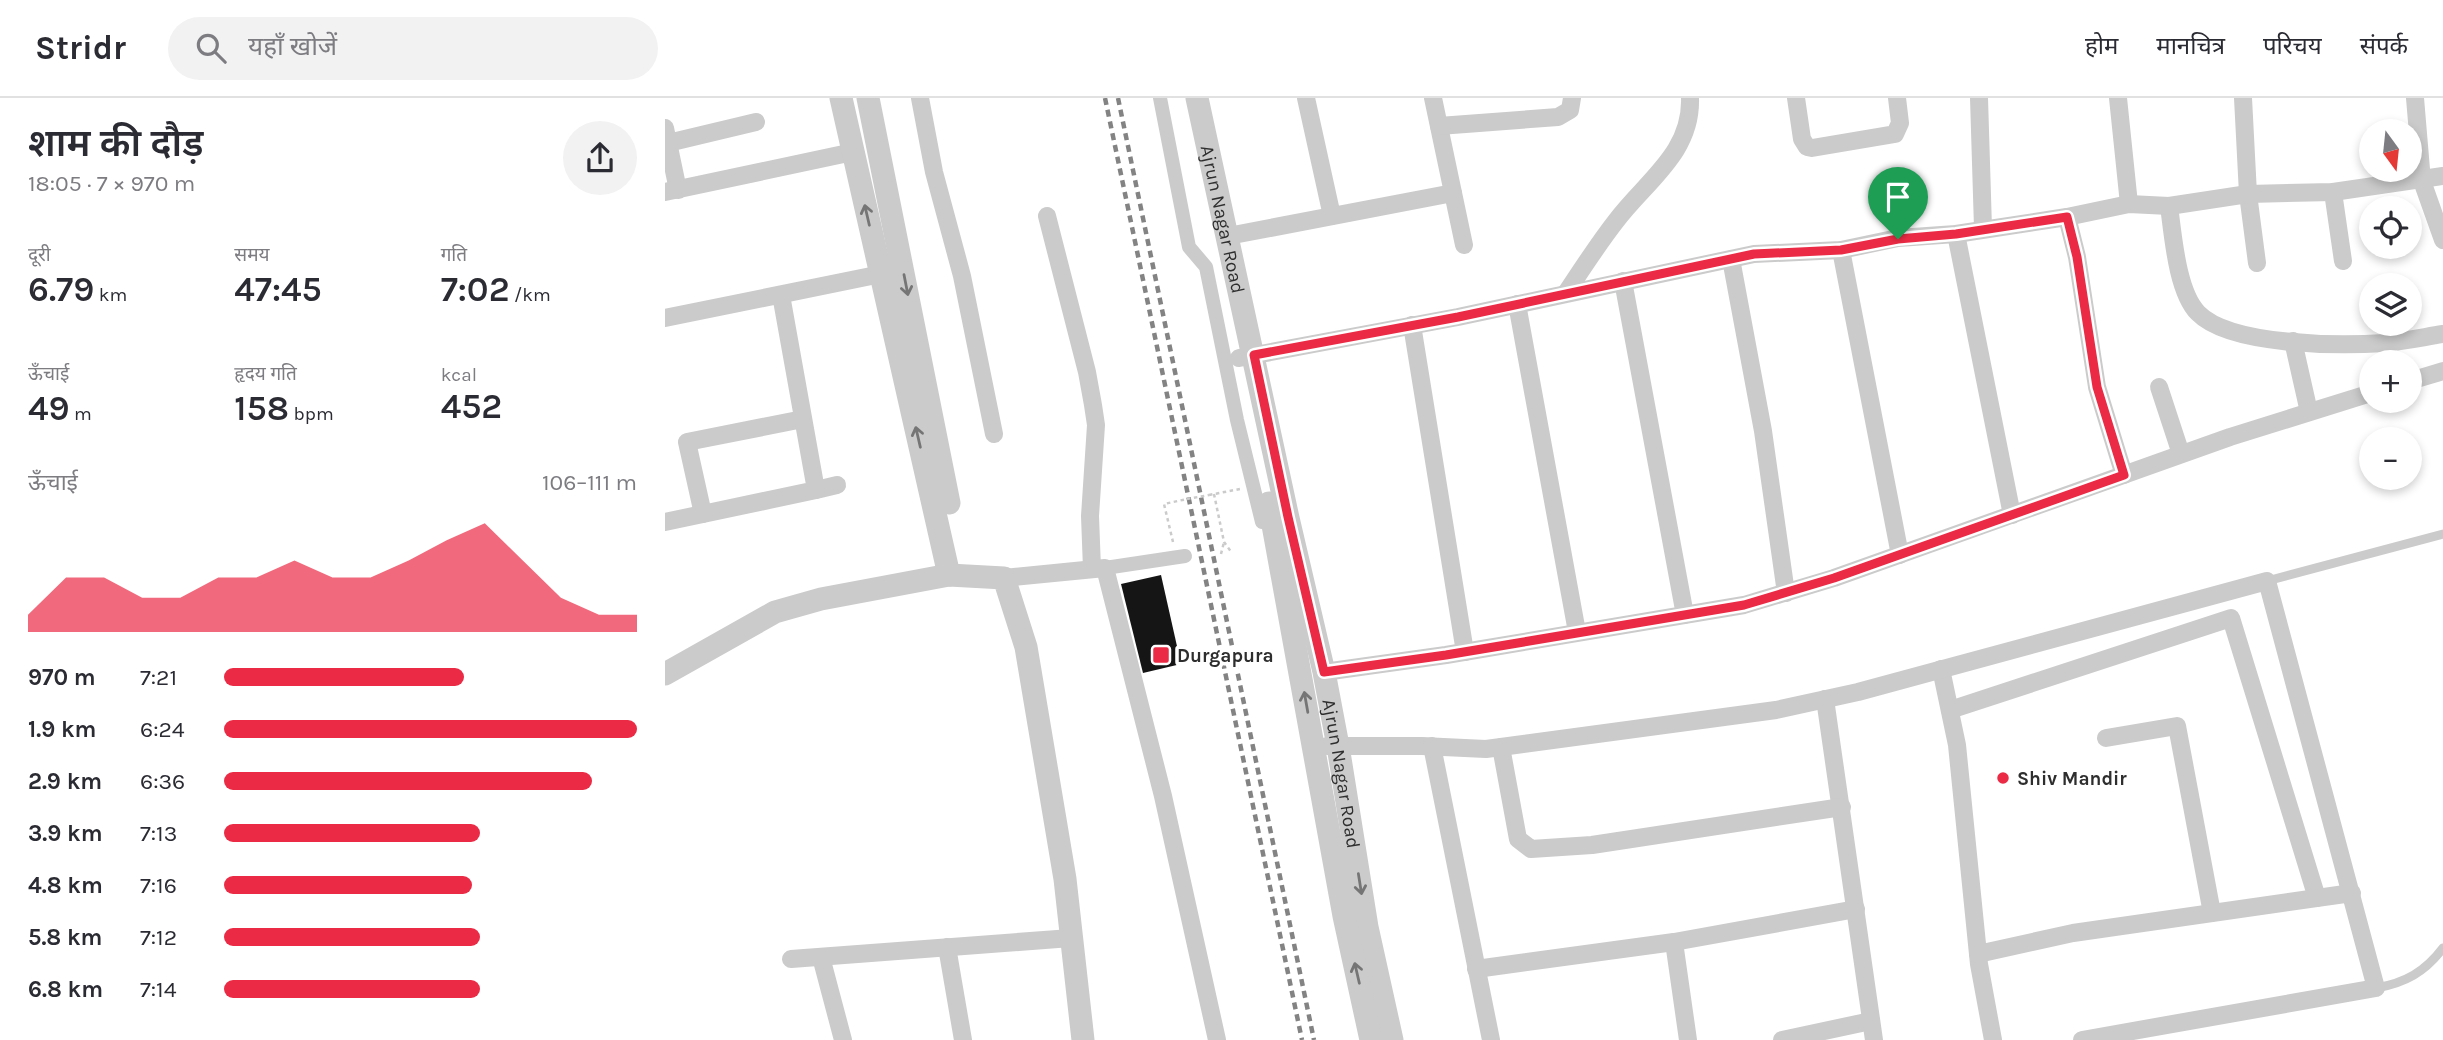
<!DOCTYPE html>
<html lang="hi">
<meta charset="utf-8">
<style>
body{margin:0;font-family:Karla,"Noto Sans Devanagari",sans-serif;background:#f2f2f3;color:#2b2b33;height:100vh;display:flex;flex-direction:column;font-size:26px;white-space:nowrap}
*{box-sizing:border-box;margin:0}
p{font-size:23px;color:#7c7c81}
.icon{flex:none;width:38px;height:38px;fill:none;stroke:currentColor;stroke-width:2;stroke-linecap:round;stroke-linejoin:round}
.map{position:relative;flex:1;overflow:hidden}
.drawer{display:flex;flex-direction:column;background:#fff;width:665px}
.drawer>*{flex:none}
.needle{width:46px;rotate:165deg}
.tools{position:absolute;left:1694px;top:21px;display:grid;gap:14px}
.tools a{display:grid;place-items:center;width:63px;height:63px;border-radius:50%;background:#fff;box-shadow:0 4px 10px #0003;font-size:35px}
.pin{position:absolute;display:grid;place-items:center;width:60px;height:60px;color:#fff;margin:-72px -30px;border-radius:50% 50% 50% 0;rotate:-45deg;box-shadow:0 0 7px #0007}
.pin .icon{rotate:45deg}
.round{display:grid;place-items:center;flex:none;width:74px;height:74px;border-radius:37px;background:#f2f2f3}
.summary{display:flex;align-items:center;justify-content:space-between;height:119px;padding:0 28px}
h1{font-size:38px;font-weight:600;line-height:52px}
.metrics{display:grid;grid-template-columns:repeat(3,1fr);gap:10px;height:119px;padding:7px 28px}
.metrics div{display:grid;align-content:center}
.metrics b{font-size:35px;font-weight:600}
.metrics small{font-size:19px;font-weight:400}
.metrics p{font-size:19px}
.chart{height:196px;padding:14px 28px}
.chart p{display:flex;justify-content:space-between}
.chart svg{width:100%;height:126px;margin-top:7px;fill:#eb2b45;opacity:.7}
ul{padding:0 28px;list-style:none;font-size:23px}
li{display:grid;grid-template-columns:112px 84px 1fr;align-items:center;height:52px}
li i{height:18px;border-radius:9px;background:#eb2b45}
header{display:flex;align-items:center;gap:42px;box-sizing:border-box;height:98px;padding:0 35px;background:#fff;border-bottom:2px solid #e1e1e2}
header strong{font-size:33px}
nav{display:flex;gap:38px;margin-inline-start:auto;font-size:24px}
.search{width:490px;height:63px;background:#f2f2f3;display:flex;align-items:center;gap:18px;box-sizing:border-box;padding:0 24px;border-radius:38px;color:#7c7c81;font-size:26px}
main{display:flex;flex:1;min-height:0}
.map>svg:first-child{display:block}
</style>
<header>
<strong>Stridr</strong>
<div class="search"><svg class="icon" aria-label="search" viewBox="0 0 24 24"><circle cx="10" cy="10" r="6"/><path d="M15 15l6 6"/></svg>यहाँ खोजें</div>
<nav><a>होम</a><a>मानचित्र</a><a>परिचय</a><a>संपर्क</a></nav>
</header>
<main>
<section class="drawer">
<div class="summary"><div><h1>शाम की दौड़</h1><p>18:05 · 7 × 970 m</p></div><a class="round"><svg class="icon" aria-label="share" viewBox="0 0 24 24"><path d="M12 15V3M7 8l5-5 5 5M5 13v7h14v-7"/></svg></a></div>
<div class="metrics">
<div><p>दूरी</p><b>6.79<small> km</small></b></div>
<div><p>समय</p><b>47:45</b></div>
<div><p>गति</p><b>7:02<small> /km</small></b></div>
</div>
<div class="metrics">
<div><p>ऊँचाई</p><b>49<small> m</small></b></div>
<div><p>हृदय गति</p><b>158<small> bpm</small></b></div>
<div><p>kcal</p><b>452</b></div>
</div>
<div class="chart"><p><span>ऊँचाई</span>106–111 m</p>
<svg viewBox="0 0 160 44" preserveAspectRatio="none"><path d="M0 44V38L10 25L20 25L30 32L40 32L50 25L60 25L70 19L80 25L90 25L100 19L110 12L120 6L130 19L140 32L150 38L160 38V44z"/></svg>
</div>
<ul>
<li><b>970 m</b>7:21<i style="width:58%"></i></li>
<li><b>1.9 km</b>6:24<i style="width:100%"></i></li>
<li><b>2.9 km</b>6:36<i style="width:89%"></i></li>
<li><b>3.9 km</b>7:13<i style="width:62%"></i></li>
<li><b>4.8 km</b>7:16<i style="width:60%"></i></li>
<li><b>5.8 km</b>7:12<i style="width:62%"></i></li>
<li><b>6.8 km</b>7:14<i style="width:62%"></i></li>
</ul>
</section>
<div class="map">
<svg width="1778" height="942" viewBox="0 0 1778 942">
<rect width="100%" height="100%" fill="#fff"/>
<polygon fill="#151515" points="496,477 516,566 478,575 456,486"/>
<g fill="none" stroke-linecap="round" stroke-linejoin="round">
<g stroke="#cbcbcb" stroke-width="2.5" stroke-dasharray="3.5 3.5" stroke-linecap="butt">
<polyline points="549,396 559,444 567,455"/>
<polyline points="544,397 575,391"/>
<polyline points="508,444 499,406 522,401"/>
<polyline points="556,456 559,444"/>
</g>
<g stroke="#cbcbcb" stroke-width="9">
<polyline points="1602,483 1778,436"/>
<path d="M1711 890C1740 885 1760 874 1778 850"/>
</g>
<g stroke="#cbcbcb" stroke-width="14">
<polyline points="495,0 524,149 541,169 572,322 597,424"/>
<polyline points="440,470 520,458"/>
</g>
<g stroke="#cbcbcb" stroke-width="18">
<polyline points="255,0 269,74 297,178 329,336"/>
<polyline points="641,0 667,118"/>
<polyline points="768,0 799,147"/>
<polyline points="1131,0 1137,41 1142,49 1147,50 1230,36 1235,25 1232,0"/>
<polyline points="1314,0 1318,130"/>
<polyline points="1453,0 1464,106"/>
<polyline points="1578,0 1583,96 1592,165"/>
<polyline points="1750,0 1757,83 1778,142"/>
<polyline points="774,28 893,19 905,12 907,0"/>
<polyline points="0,30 13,92"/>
<polyline points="3,45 91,24"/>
<polyline points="0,94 188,54"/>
<polyline points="1668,94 1678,163"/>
<path d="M1504 108C1508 137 1512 194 1533 215 1565 248 1675 248 1720 245 1739 243 1759 239 1778 236"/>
<polyline points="382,118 422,274 428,307 431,327 425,418 427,471"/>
<polyline points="1402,119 1412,159 1432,289 1459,377"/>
<polyline points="1291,136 1347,417"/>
<polyline points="563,138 788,95"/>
<polyline points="1176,152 1235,457"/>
<polyline points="1066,161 1098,333 1121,495"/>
<polyline points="958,183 1020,517"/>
<path d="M901 195C917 171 933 146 951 123 981 83 1027 55 1025 0"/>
<polyline points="852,206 912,534"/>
<polyline points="0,220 216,176"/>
<polyline points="747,227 800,554"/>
<polyline points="1628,243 1644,314"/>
<polyline points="574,260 793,219 1089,156 1176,152 1233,140 1291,136 1402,119 1464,106 1504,108 1583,96 1668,94 1778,78"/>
<polyline points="1745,283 1778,273"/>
<polyline points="1494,289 1516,356"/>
<polyline points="151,392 172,387"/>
<polyline points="38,416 22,344 138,321"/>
<polyline points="0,424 151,392 116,197"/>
<polyline points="339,480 440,470 498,698 552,942"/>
<polyline points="1276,571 1292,647 1314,866 1328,942"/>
<polyline points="659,574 781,557 1079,507 1169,480 1565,339 1706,295"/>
<polyline points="1160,601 1209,942"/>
<polyline points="1285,612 1566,520 1652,800"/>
<polyline points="1441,640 1512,628 1547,815"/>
<polyline points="662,648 757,648 821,651 1111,612 1193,594 1602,483 1711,890 1417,942"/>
<polyline points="767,648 826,942"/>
<polyline points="836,649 853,741 866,751 927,747 1177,709"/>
<polyline points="1009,844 1023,942"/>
<polyline points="282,849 298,942"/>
<polyline points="1313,856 1408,835 1687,795"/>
<polyline points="156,859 178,942"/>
<polyline points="126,861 406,840"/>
<polyline points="811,871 1009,844 1191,811"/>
<polyline points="1117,942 1206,923"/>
</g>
<g stroke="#cbcbcb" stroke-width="23">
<polyline points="176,0 284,477"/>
<polyline points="203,0 284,405"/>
<path id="s1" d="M532 0 623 420 659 574 673 648 702 829 727 942"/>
<polyline points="604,405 679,818 706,942"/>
<polyline points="0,576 110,514 156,501 284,477 339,480 361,549 400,781 418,942"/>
</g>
<g stroke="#838383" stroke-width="4.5" stroke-dasharray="7 5" stroke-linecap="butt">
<polyline points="440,0 637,942"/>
<polyline points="453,0 649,942"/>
</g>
<polyline stroke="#cbcbcb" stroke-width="2.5" stroke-dasharray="3.5 3.5" stroke-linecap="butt" points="522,401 544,397"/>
</g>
<defs><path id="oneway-shaft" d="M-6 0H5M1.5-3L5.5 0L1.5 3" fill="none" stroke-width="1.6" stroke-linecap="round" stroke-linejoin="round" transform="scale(1.75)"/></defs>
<g stroke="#757575">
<use href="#oneway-shaft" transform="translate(202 117) rotate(-103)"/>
<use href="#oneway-shaft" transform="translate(241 187) rotate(79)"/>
<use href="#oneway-shaft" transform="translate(253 339) rotate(-103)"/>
<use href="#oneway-shaft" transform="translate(641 604) rotate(-100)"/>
<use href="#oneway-shaft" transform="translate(695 786) rotate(81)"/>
<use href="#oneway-shaft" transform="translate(692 875) rotate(-103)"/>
</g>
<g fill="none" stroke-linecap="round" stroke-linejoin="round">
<defs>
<polygon id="route" points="1402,119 1412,159 1432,289 1459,377 1169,480 1079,507 781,557 659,574 623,419 589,257 793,219 1089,156 1176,152 1233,141 1291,136"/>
</defs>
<use href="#route" stroke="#fff" stroke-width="14"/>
<use href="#route" stroke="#eb2b45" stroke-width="9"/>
</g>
<g fill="#eb2b45" stroke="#fff" stroke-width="2.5">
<rect x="487" y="548" width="18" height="18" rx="3.5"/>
<circle cx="1338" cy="680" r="7"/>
</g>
<g text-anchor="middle" stroke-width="7" stroke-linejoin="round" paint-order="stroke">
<g font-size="19" fill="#2e2e2e" stroke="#fff">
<text dy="7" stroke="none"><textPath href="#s1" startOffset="124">Ajrun Nagar Road</textPath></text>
<text dy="7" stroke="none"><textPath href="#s1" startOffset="691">Ajrun Nagar Road</textPath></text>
</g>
<g font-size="19" font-weight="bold" fill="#2e2e2e" stroke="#fff" text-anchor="start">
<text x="512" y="564">Durgapura</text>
<text x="1352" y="687">Shiv Mandir</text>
</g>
</g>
</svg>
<div class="tools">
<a><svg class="needle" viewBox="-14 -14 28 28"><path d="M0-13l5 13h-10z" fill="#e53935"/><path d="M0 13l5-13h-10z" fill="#7c7c81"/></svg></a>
<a><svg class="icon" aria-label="locate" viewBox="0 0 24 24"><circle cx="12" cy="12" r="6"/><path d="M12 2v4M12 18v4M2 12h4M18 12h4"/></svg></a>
<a><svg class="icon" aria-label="layers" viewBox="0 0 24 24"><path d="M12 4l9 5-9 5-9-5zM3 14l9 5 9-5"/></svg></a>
<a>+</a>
<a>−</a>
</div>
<div class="pin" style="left:1233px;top:141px;background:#1e9e55"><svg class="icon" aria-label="arrive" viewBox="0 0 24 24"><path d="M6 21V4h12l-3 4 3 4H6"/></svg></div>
</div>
</main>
